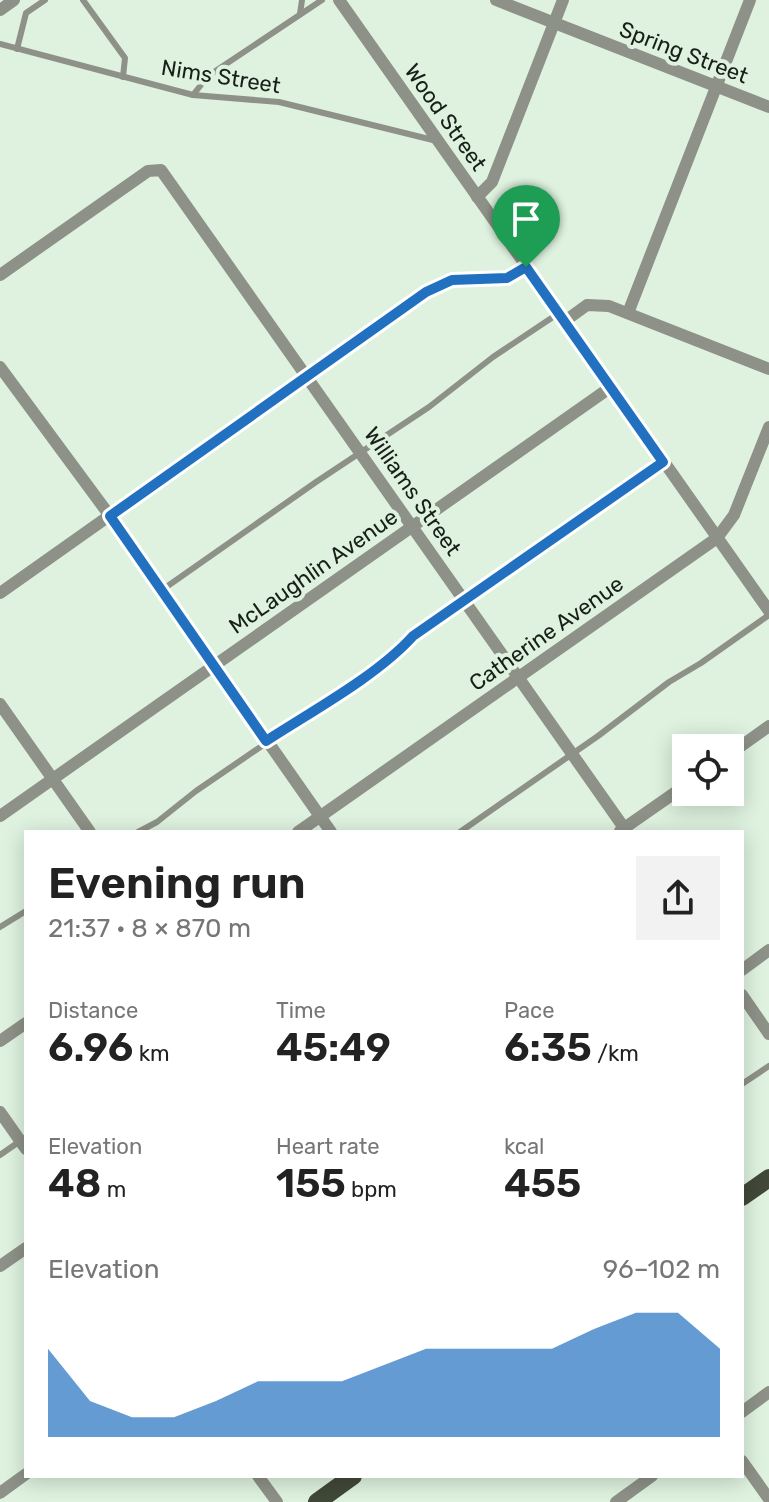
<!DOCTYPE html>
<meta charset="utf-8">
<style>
body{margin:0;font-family:Rubik,sans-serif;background:#f2f2f2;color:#222;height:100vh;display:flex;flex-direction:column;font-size:30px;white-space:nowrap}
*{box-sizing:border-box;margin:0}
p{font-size:26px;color:#767676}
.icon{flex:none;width:44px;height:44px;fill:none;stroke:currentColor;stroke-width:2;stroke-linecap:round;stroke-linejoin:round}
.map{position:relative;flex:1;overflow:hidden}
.details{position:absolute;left:24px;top:830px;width:720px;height:648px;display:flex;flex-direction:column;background:#fff;border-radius:0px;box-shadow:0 4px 20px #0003}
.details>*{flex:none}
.fabs{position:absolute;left:672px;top:734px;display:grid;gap:16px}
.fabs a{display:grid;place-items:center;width:72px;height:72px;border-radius:0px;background:#fff;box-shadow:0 4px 20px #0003;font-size:40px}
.pin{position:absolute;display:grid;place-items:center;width:68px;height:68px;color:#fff;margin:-82px -34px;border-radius:50% 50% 50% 0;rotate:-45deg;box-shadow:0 0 8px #0007}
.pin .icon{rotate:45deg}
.round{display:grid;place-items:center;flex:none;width:84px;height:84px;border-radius:0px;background:#f2f2f2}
.headline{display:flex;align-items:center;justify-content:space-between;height:136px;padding:0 24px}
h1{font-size:44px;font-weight:600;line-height:60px}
.figures{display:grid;grid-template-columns:repeat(3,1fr);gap:12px;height:136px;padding:8px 24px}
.figures div{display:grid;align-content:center}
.figures b{font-size:40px;font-weight:600}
.figures small{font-size:22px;font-weight:400}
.figures p{font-size:22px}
.chart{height:224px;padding:16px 24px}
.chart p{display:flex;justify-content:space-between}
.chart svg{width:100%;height:144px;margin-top:8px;fill:#2271c0;opacity:.7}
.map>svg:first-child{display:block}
</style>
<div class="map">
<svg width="769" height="1502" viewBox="0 0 769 1502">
<rect width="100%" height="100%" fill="#def2df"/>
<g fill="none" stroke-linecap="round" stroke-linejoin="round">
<g stroke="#8d9187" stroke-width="6">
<polyline points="83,0 125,58 123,77"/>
<polyline points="300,14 302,0"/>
<polyline points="0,44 193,95 279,102 437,141"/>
<polyline points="17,49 26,13 45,0"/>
<polyline points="193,95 208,76 322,0"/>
<polyline points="162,590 316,482 429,407 493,357 559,313"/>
<polyline points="138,832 157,822 196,791 351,685 402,648 413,636 663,462"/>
<polyline points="460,832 598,736 669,682 701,663 769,615"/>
<polyline points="0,927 26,911"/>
<polyline points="742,1084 769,1066"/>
<polyline points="0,1155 26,1137"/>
</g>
<g stroke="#8d9187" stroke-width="12">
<polyline points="339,0 769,611"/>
<polyline points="496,0 769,107"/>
<polyline points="0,10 14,0"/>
<polyline points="477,197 492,182 563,0"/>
<polyline points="0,275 148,171 161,170 627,832"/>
<polyline points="628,313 750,0"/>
<polyline points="565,321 587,305 609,306 769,369"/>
<polyline points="0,367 110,516 331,832"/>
<polyline points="0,593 426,292 452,280 507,278 526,267"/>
<polyline points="0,704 90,832"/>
<polyline points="730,754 769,726"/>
<polyline points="0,816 611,387"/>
<polyline points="620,831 686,785"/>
<polyline points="298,832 717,538 734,515 769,427"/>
<polyline points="742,970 769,950"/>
<polyline points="742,995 769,1034"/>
<polyline points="0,1041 26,1023"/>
<polyline points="0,1112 26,1149"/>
<polyline points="0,1266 26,1248"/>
<polyline points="742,1412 769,1392"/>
<polyline points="742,1461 769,1499"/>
<polyline points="258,1476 277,1502"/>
<polyline points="0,1493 26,1474"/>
<polyline points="616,1502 652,1476"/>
</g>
<g stroke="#424838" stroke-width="18">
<polyline points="742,1197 769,1178"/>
<polyline points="317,1502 353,1476"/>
</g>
</g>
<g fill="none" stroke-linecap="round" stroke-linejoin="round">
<defs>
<path id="route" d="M526 267 663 462 413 636C377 676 312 711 266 741L110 516 426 292 452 280 507 278Z"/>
</defs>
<use href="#route" stroke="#fff" stroke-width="16"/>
<use href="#route" stroke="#2271c0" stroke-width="10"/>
</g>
<g text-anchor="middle" stroke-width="8" stroke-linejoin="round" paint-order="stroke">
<g font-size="22" fill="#171f18" stroke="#def2df">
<text transform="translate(684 52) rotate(21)" y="8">Spring Street</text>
<text transform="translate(221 76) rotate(9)" y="8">Nims Street</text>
<text transform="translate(446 117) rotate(55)" y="8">Wood Street</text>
<text transform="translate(413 491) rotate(55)" y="8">Williams Street</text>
<text transform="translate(313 571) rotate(-35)" y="8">McLaughlin Avenue</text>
<text transform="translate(546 633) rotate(-35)" y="8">Catherine Avenue</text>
</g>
</g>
</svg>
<div class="fabs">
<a><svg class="icon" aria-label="locate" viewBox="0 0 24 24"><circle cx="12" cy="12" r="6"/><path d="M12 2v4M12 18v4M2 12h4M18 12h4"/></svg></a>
</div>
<div class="pin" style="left:526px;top:267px;background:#1e9e55"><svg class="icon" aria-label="arrive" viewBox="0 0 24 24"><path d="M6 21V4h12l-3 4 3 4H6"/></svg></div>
<section class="details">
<div class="headline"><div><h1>Evening run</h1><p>21:37 · 8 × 870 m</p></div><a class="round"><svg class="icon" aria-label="share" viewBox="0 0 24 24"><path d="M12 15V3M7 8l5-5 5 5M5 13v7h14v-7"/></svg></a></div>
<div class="figures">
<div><p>Distance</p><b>6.96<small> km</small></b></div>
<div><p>Time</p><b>45:49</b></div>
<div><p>Pace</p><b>6:35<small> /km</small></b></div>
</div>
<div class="figures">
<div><p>Elevation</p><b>48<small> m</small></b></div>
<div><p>Heart rate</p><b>155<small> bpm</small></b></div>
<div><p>kcal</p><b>455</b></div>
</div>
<div class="chart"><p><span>Elevation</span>96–102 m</p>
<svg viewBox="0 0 160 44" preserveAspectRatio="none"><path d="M0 44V17L10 33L20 38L30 38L40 33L50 27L60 27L70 27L80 22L90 17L100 17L110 17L120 17L130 11L140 6L150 6L160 17V44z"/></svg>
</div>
</section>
</div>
